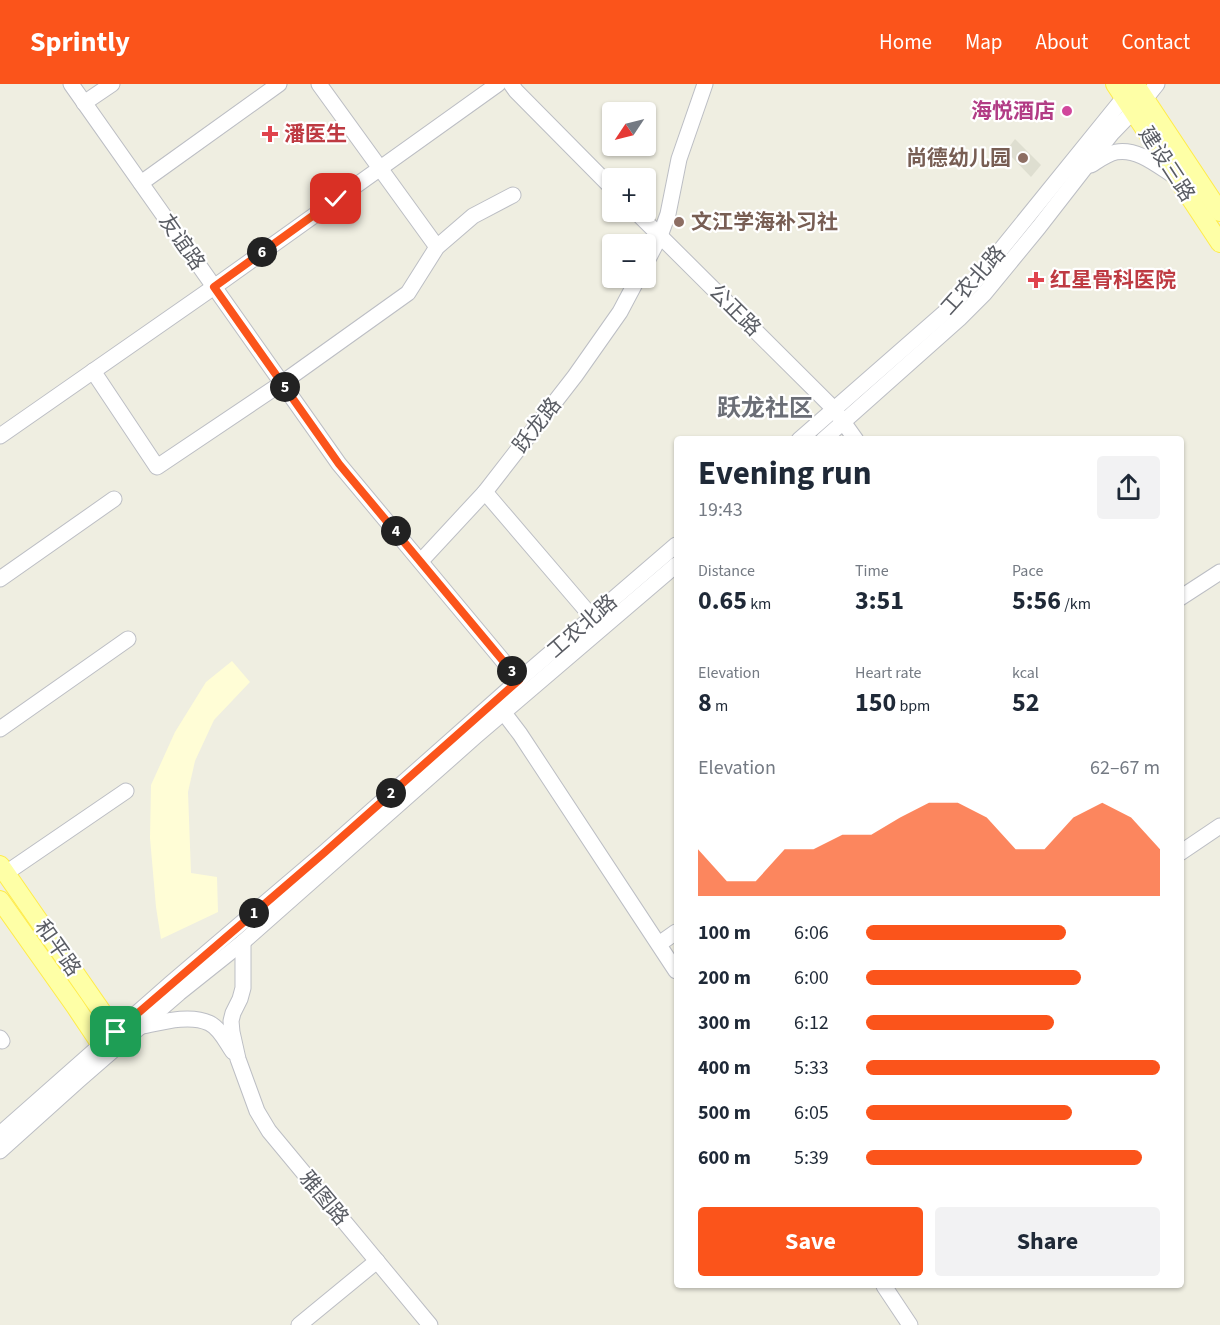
<!DOCTYPE html>
<meta charset="utf-8">
<style>
body{margin:0;font-family:"Source Sans 3","Noto Sans SC",sans-serif;background:#f2f2f3;color:#1f2937;height:100vh;display:flex;flex-direction:column;font-size:22px;white-space:nowrap}
*{box-sizing:border-box;margin:0}
p{font-size:20px;color:#747a83}
.icon{flex:none;width:33px;height:33px;fill:none;stroke:currentColor;stroke-width:2;stroke-linecap:round;stroke-linejoin:round}
.map{position:relative;flex:1;overflow:hidden}
.details{position:absolute;left:674px;top:352px;width:510px;height:852px;display:flex;flex-direction:column;background:#fff;border-radius:6px;box-shadow:0 2px 4px #0004}
.details>*{flex:none}
.needle{width:39px;rotate:235deg}
.tools{position:absolute;left:602px;top:18px;display:grid;gap:12px}
.tools a{display:grid;place-items:center;width:54px;height:54px;border-radius:6px;background:#fff;box-shadow:0 2px 4px #0004;font-size:30px}
.pin{position:absolute;display:grid;place-items:center;width:51px;height:51px;color:#fff;margin:-26px;border-radius:12px;box-shadow:0 3px 9px #0006}
.km{position:absolute;width:30px;height:30px;margin:-15px;border-radius:50%;background:#222;color:#fff;font-size:16px;line-height:30px;text-align:center}
.round{display:grid;place-items:center;flex:none;width:63px;height:63px;border-radius:6px;background:#f2f2f3}
.headline{display:flex;align-items:center;justify-content:space-between;height:102px;padding:0 24px}
h1{font-size:33px;font-weight:700;line-height:45px}
.metrics{display:grid;grid-template-columns:repeat(3,1fr);gap:9px;height:102px;padding:6px 24px}
.metrics div{display:grid;align-content:center}
.metrics b{font-size:26px;font-weight:700}
.metrics small{font-size:16px;font-weight:400}
.metrics p{font-size:16px}
.chart{height:168px;padding:12px 24px}
.chart p{display:flex;justify-content:space-between}
.chart svg{width:100%;height:108px;margin-top:6px;fill:#fb541b;opacity:.7}
.button{display:flex;gap:12px;margin-top:auto;padding:12px 24px}
.button a{flex:1;height:69px;border-radius:6px;background:#fb541b;color:#fff;font-size:24px;font-weight:700;line-height:69px;text-align:center}
.button a+a{background:#f2f2f3;color:#1f2937}
ul{padding:0 24px;list-style:none;font-size:20px}
li{display:grid;grid-template-columns:96px 72px 1fr;align-items:center;height:45px}
li i{height:15px;border-radius:8px;background:#fb541b}
header{display:flex;align-items:center;gap:36px;box-sizing:border-box;height:84px;padding:0 30px;background:#fb541b;color:#fff}
header strong{font-size:28px}
nav{display:flex;gap:33px;margin-inline-start:auto;font-size:21px}
.map>svg:first-child{display:block}
</style>
<header>
<strong>Sprintly</strong>
<nav><a>Home</a><a>Map</a><a>About</a><a>Contact</a></nav>
</header>
<div class="map">
<svg width="1220" height="1241" viewBox="0 0 1220 1241">
<rect width="100%" height="100%" fill="#efeee1"/>
<polygon fill="#fffdd6" points="232,577 250,598 214,636 195,677 188,708 191,789 217,793 218,828 161,855 156,823 150,754 151,701 175,648 206,598"/>
<polygon fill="#deded0" points="1015,55 1041,81 1031,93 1006,67"/>
<g fill="none" stroke-linecap="round" stroke-linejoin="round">
<defs>
<g id="minor">
<polyline points="71,0 339,380 519,596"/>
<polyline points="319,0 437,163"/>
<polyline points="511,0 516,7 612,104"/>
<polyline points="84,19 112,0"/>
<path d="M1091 81C1099 76 1107 70 1116 68 1137 64 1157 81 1174 92"/>
<polyline points="141,99 279,0"/>
<polyline points="636,128 819,310 834,325 856,356"/>
<polyline points="645,181 660,152 668,130 679,75 705,0"/>
<polyline points="93,287 157,383 282,299 408,209 437,163 473,132 513,111"/>
<polyline points="0,352 214,203 498,0"/>
<polyline points="799,356 943,230 973,200 1130,6"/>
<polyline points="823,356 959,235 984,210 1039,143 1112,49 1145,15 1157,0"/>
<polyline points="485,408 592,533"/>
<polyline points="421,477 485,408 575,292 620,228 638,194"/>
<polyline points="0,495 114,415"/>
<polyline points="1180,514 1220,488"/>
<polyline points="504,629 520,650 676,887"/>
<polyline points="0,645 128,555"/>
<polyline points="1180,769 1220,742"/>
<polyline points="6,789 126,707"/>
<polyline points="243,858 243,904 240,915 233,929 231,937 232,948 238,975 257,1027 269,1047 430,1241"/>
<polyline points="659,860 676,848"/>
<path d="M143 942C162 938 190 930 209 939 220 944 226 958 233 968"/>
<polyline points="0,954 2,957"/>
<polyline points="0,1050 171,899 325,768 519,596 676,461"/>
<polyline points="0,1067 79,996 179,909 243,858 476,652 676,481"/>
<polyline points="884,1202 910,1241"/>
<polyline points="299,1241 377,1177"/>
</g>
<g id="major">
<polyline points="1115,0 1220,159"/>
<polyline points="1135,0 1220,128"/>
<polyline points="0,781 116,948"/>
<polyline points="0,816 75,922 101,961"/>
</g>
</defs>
<use href="#minor" stroke="#bcbec4" stroke-width="17"/>
<use href="#major" stroke="#ffec4a" stroke-width="20"/>
<use href="#minor" stroke="#fff" stroke-width="15"/>
<use href="#major" stroke="#feffa6" stroke-width="18"/>
</g>
<g fill="none" stroke-linecap="round" stroke-linejoin="round">
<defs>
<polyline id="route" points="116,948 325,768 519,596 339,380 214,203 336,115"/>
</defs>
<use href="#route" stroke="#fff" stroke-width="12"/>
<use href="#route" stroke="#fb541b" stroke-width="8"/>
</g>
<circle fill="#d1479c" stroke="#fff" stroke-width="2" cx="1067" cy="27" r="6"/>
<g fill="#e0444e" stroke="#fff" stroke-width="2">
<path d="M267 41h6v6h6v6h-6v6h-6v-6h-6v-6h6z"/>
<path d="M1033 187h6v6h6v6h-6v6h-6v-6h-6v-6h6z"/>
</g>
<g fill="#8d6e63" stroke="#fff" stroke-width="2">
<circle cx="1023" cy="74" r="6"/>
<circle cx="679" cy="138" r="6"/>
</g>
<g text-anchor="middle" stroke-width="4.5" stroke-linejoin="round" paint-order="stroke">
<g font-size="21" font-weight="bold" fill="#b23c85" stroke="#fff" text-anchor="end">
<text x="1055" y="34">海悦酒店</text>
</g>
<g font-size="21" font-weight="bold" fill="#be3a42" stroke="#fff" text-anchor="start">
<text x="284" y="57">潘医生</text>
<text x="1050" y="203">红星骨科医院</text>
</g>
<g font-size="21" font-weight="bold" fill="#785e54" stroke="#fff" text-anchor="end">
<text x="1011" y="81">尚德幼儿园</text>
<text x="691" y="145" text-anchor="start">文江学海补习社</text>
</g>
<g font-size="21" fill="#5a5d64" stroke="#fff">
<text transform="translate(1167 80) rotate(57)" y="7">建设三路</text>
<text transform="translate(182 158) rotate(55)" y="7">友谊路</text>
<text transform="translate(973 196) rotate(-48)" y="7">工农北路</text>
<text transform="translate(735 226) rotate(45)" y="7">公正路</text>
<text transform="translate(537 341) rotate(-52)" y="7">跃龙路</text>
<text transform="translate(582 542) rotate(-41)" y="7">工农北路</text>
<text transform="translate(58 864) rotate(55)" y="7">和平路</text>
<text transform="translate(324 1114) rotate(50)" y="7">雅图路</text>
</g>
<g font-size="24" font-weight="bold" fill="#6b6e76" stroke="#fff">
<text x="765" y="332">跃龙社区</text>
</g>
</g>
</svg>
<div class="tools">
<a><svg class="needle" viewBox="-14 -14 28 28"><path d="M0-13l5 13h-10z" fill="#e53935"/><path d="M0 13l5-13h-10z" fill="#747a83"/></svg></a>
<a>+</a>
<a>−</a>
</div>
<div class="pin" style="left:116px;top:948px;background:#1e9e55"><svg class="icon" aria-label="arrive" viewBox="0 0 24 24"><path d="M6 21V4h12l-3 4 3 4H6"/></svg></div>
<div class="pin" style="left:336px;top:115px;background:#d93025"><svg class="icon" aria-label="check" viewBox="0 0 24 24"><path d="M5 12l5 5 9-10"/></svg></div>
<b class="km" style="left:254px;top:829px">1</b>
<b class="km" style="left:391px;top:709px">2</b>
<b class="km" style="left:512px;top:587px">3</b>
<b class="km" style="left:396px;top:447px">4</b>
<b class="km" style="left:285px;top:303px">5</b>
<b class="km" style="left:262px;top:168px">6</b>
<section class="details">
<div class="headline"><div><h1>Evening run</h1><p>19:43</p></div><a class="round"><svg class="icon" aria-label="share" viewBox="0 0 24 24"><path d="M12 15V3M7 8l5-5 5 5M5 13v7h14v-7"/></svg></a></div>
<div class="metrics">
<div><p>Distance</p><b>0.65<small> km</small></b></div>
<div><p>Time</p><b>3:51</b></div>
<div><p>Pace</p><b>5:56<small> /km</small></b></div>
</div>
<div class="metrics">
<div><p>Elevation</p><b>8<small> m</small></b></div>
<div><p>Heart rate</p><b>150<small> bpm</small></b></div>
<div><p>kcal</p><b>52</b></div>
</div>
<div class="chart"><p><span>Elevation</span>62–67 m</p>
<svg viewBox="0 0 160 44" preserveAspectRatio="none"><path d="M0 44V25L10 38L20 38L30 25L40 25L50 19L60 19L70 12L80 6L90 6L100 12L110 25L120 25L130 12L140 6L150 12L160 25V44z"/></svg>
</div>
<ul>
<li><b>100 m</b>6:06<i style="width:68%"></i></li>
<li><b>200 m</b>6:00<i style="width:73%"></i></li>
<li><b>300 m</b>6:12<i style="width:64%"></i></li>
<li><b>400 m</b>5:33<i style="width:100%"></i></li>
<li><b>500 m</b>6:05<i style="width:70%"></i></li>
<li><b>600 m</b>5:39<i style="width:94%"></i></li>
</ul>
<div class="button"><a>Save</a><a>Share</a></div>
</section>
</div>
